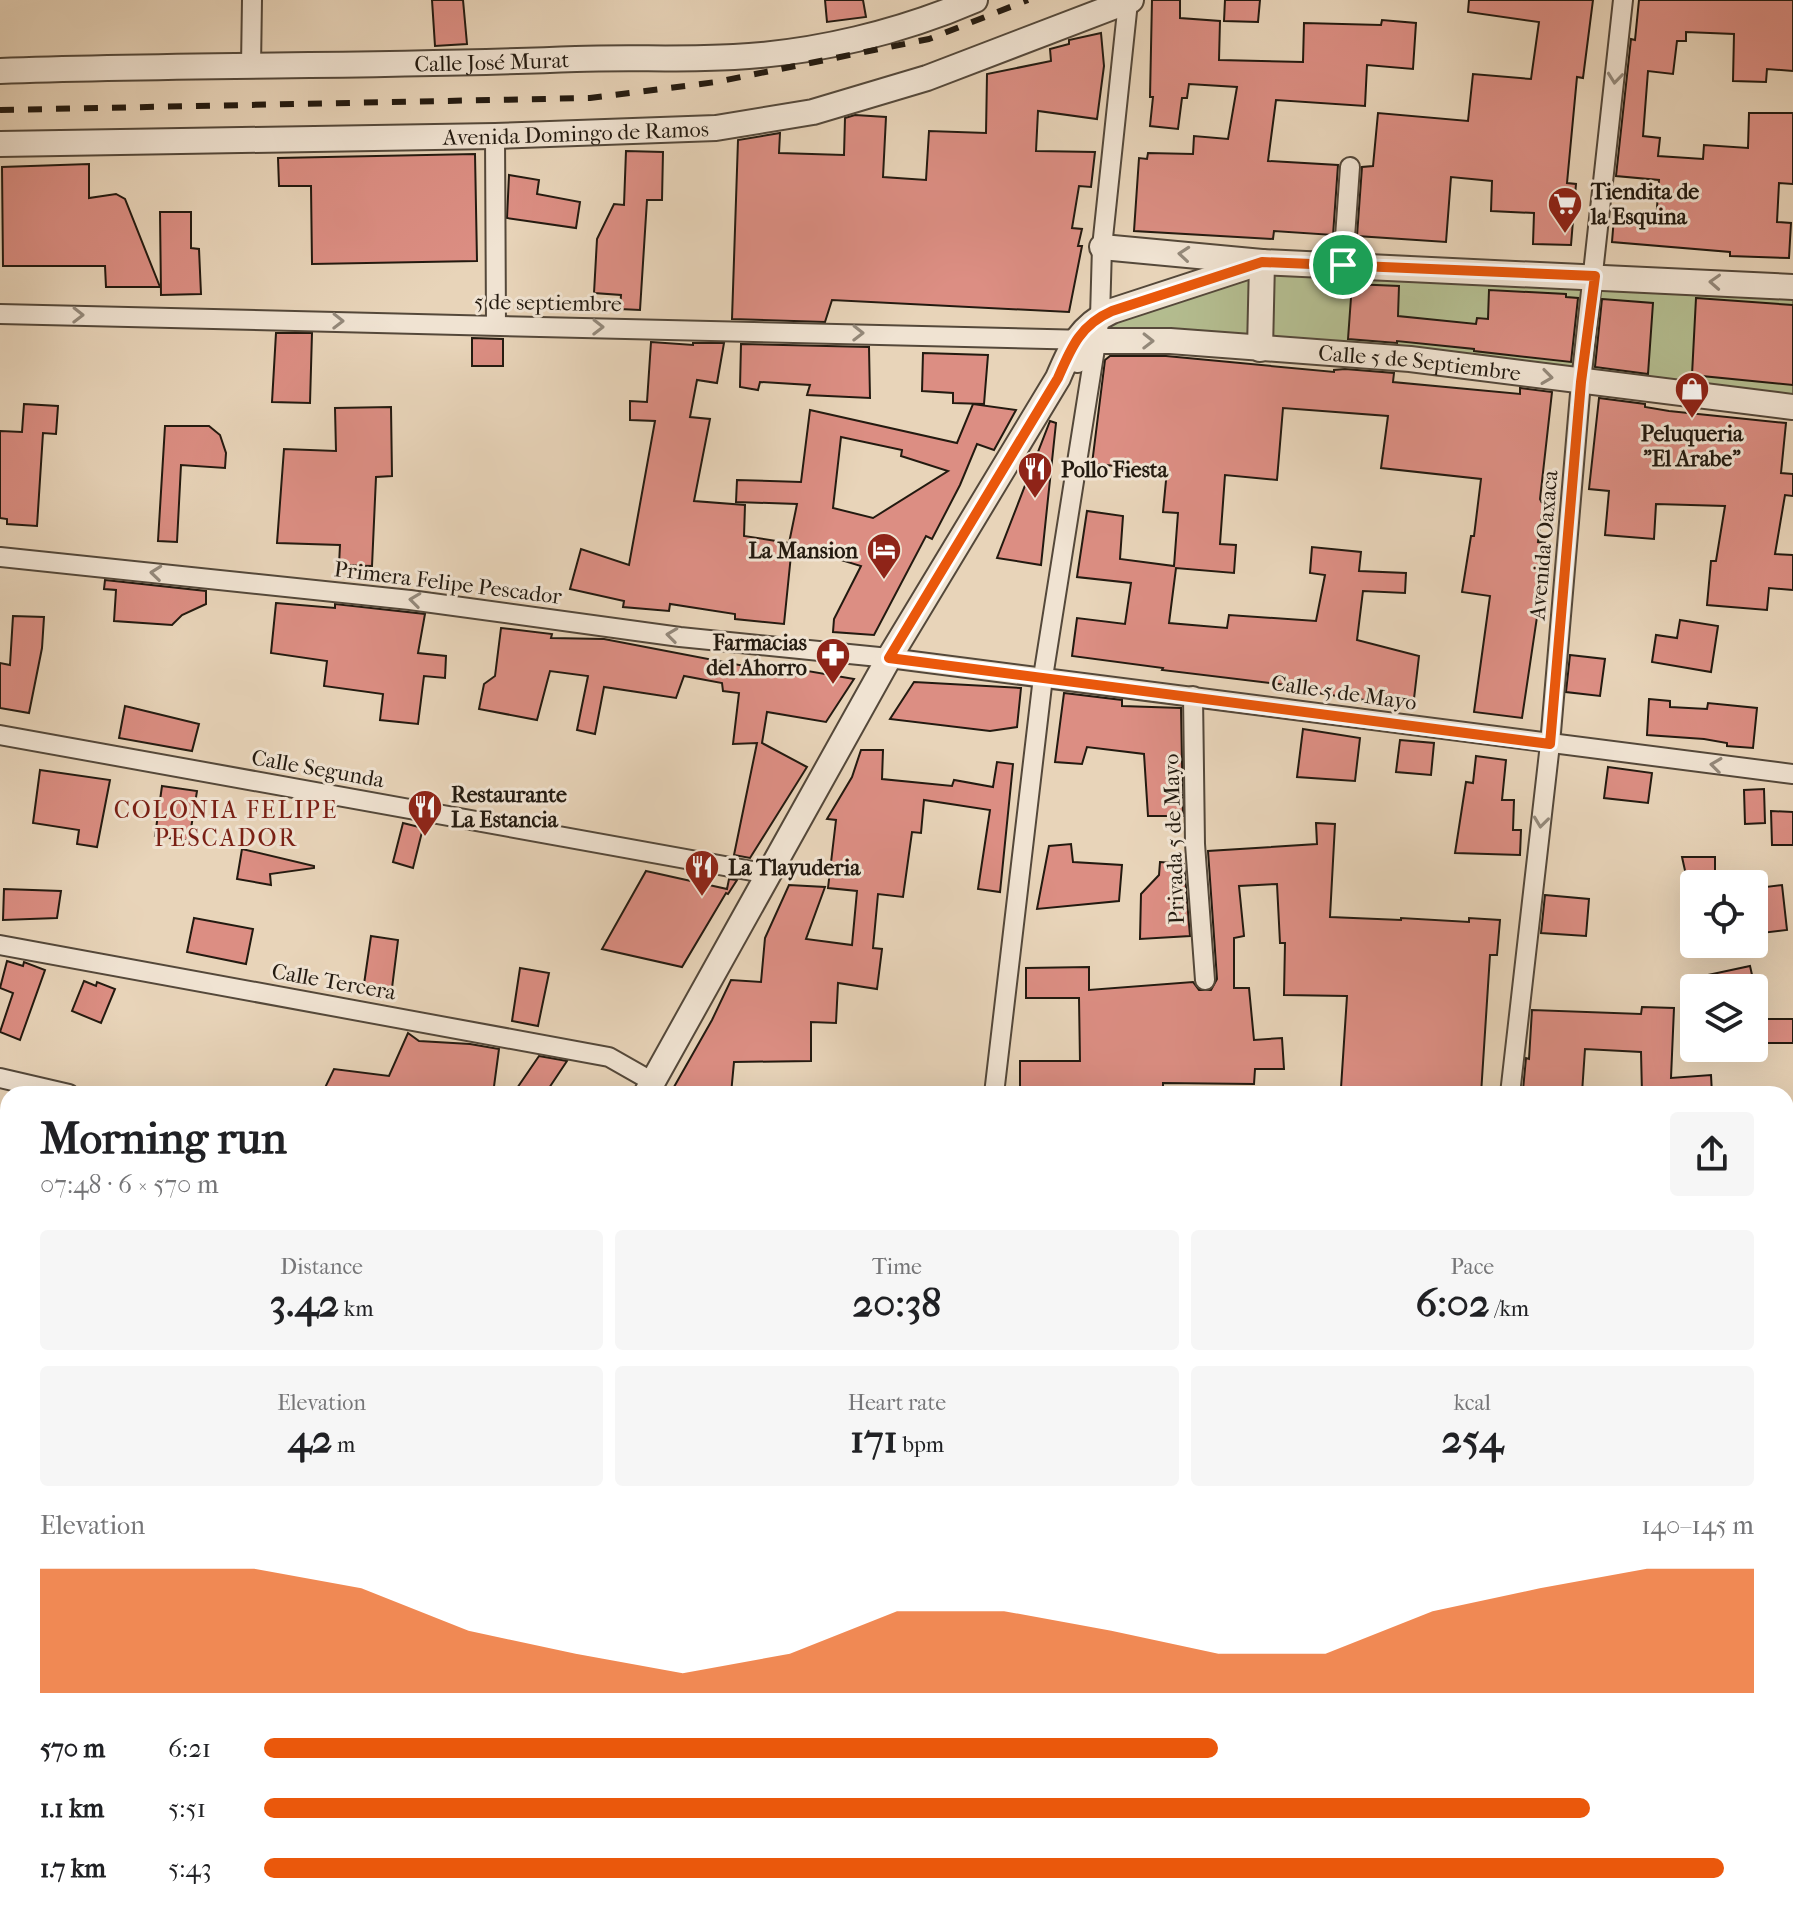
<!DOCTYPE html>
<meta charset="utf-8">
<style>
body{margin:0;font-family:"IM FELL French Canon",serif;background:#f6f6f6;color:#202124;height:100vh;display:flex;flex-direction:column;font-size:30px;white-space:nowrap}
*{box-sizing:border-box;margin:0}
p{font-size:26px;color:#757577}
.icon{flex:none;width:44px;height:44px;fill:none;stroke:currentColor;stroke-width:2;stroke-linecap:round;stroke-linejoin:round}
.map{position:relative;flex:1;overflow:hidden}
.drawer{position:absolute;left:0px;top:1086px;width:1794px;height:828px;display:flex;flex-direction:column;background:#fff;border-radius:24px 24px 0 0;box-shadow:0 8px 32px #0002}
.drawer>*{flex:none}
.tools{position:absolute;left:1680px;top:870px;display:grid;gap:16px}
.tools a{display:grid;place-items:center;width:88px;height:88px;border-radius:8px;background:#fff;box-shadow:0 8px 32px #0002;font-size:40px}
.pin{position:absolute;display:grid;place-items:center;width:68px;height:68px;color:#fff;margin:-34px;border:4px solid #fff;border-radius:50%;box-shadow:0 2px 8px #0007}
.round{display:grid;place-items:center;flex:none;width:84px;height:84px;border-radius:8px;background:#f6f6f6}
.headline{display:flex;align-items:center;justify-content:space-between;height:136px;padding:0 40px}
h1{font-size:44px;font-weight:700;line-height:60px}
.figures{display:grid;grid-template-columns:repeat(3,1fr);gap:12px;height:136px;padding:8px 40px}
.figures div{display:grid;align-content:center;border-radius:8px;background:#f6f6f6;text-align:center}
.figures b{font-size:40px;font-weight:700}
.figures small{font-size:22px;font-weight:400}
.figures p{font-size:22px}
.chart{height:224px;padding:16px 40px}
.chart p{display:flex;justify-content:space-between}
.chart svg{width:100%;height:144px;margin-top:8px;fill:#ea580c;opacity:.7}
ul{padding:0 40px;list-style:none;font-size:26px}
li{display:grid;grid-template-columns:128px 96px 1fr;align-items:center;height:60px}
li i{height:20px;border-radius:10px;background:#ea580c}
.map>svg:first-child{display:block}
</style>
<div class="map">
<svg width="1793" height="1914" viewBox="0 0 1793 1914">
<rect width="100%" height="100%" fill="#e8d4b9"/>
<filter id="stains"><feTurbulence type="fractalNoise" baseFrequency=".0025" numOctaves="4"/><feColorMatrix values="0 0 0 0 .2 0 0 0 0 .09 0 0 0 0 .02 0 0 0 .5 -.17"/></filter>
<radialGradient id="worn" r=".72"><stop offset=".6" stop-color="#630" stop-opacity="0"/><stop offset="1" stop-color="#630" stop-opacity=".3"/></radialGradient>
<polygon fill="#b4bd90" stroke="#6c6c50" stroke-width="2" points="1262,262 1793,287 1793,409 1581,382 1075,339"/>
<g fill="#dc8e83" stroke="#231a10" stroke-width="2" fill-rule="evenodd">
<polygon points="432,0 463,0 467,44 435,46"/>
<polygon points="825,0 863,0 866,17 827,22"/>
<polygon points="1152,0 1180,0 1180,18 1220,21 1219,60 1303,62 1304,23 1381,25 1382,20 1416,23 1413,69 1367,65 1365,106 1276,100 1268,161 1338,165 1333,235 1274,231 1273,239 1134,231 1139,158 1147,159 1148,153 1193,154 1194,136 1228,139 1237,87 1189,84 1187,98 1182,98 1178,129 1150,126 1153,97 1150,97"/>
<polygon points="1225,0 1260,0 1258,22 1224,21"/>
<polygon points="1469,0 1593,0 1583,78 1577,77 1567,183 1576,184 1571,245 1533,244 1534,213 1491,211 1492,181 1451,177 1446,242 1357,236 1362,167 1373,166 1378,113 1468,121 1473,74 1531,79 1539,22 1468,12"/>
<polygon points="1639,0 1793,0 1793,71 1767,69 1766,82 1733,81 1734,34 1686,32 1686,41 1677,41 1673,74 1648,71 1643,136 1660,138 1658,156 1703,159 1704,145 1748,148 1749,113 1793,113 1793,184 1779,183 1777,222 1791,223 1789,258 1730,256 1730,252 1612,242 1614,217 1656,221 1659,180 1616,176 1631,39 1635,40"/>
<polygon points="1101,33 1104,66 1097,119 1038,111 1036,151 1095,152 1091,187 1079,186 1072,228 1082,229 1078,246 1082,246 1069,312 832,300 825,322 732,319 738,140 780,133 779,153 844,155 845,118 855,115 886,117 883,177 926,180 929,131 986,133 987,74 1051,61 1050,49 1069,44 1069,40"/>
<polygon points="626,151 663,152 662,200 647,200 640,310 620,309 621,295 594,293 597,239 614,204 624,205"/>
<polygon points="475,154 477,261 312,264 311,186 279,186 278,158"/>
<polygon points="89,164 89,198 116,194 125,199 160,287 106,287 105,266 3,266 2,167"/>
<polygon points="509,175 539,180 537,194 580,202 576,228 507,218"/>
<polygon points="160,212 191,212 191,248 199,249 201,294 161,295"/>
<polygon points="1352,284 1399,286 1398,316 1476,324 1477,318 1488,319 1489,290 1566,294 1566,297 1578,298 1571,362 1474,351 1474,349 1397,341 1397,343 1348,339"/>
<polygon points="1696,298 1793,305 1793,385 1692,375"/>
<polygon points="1602,299 1653,303 1648,374 1595,367"/>
<polygon points="276,333 312,333 310,403 272,402"/>
<polygon points="472,338 503,339 503,366 472,366"/>
<path d="M651 342 693 345V343H724L717 383 697 380 690 417 710 419 694 501 745 505 744 536 789 543 797 504 736 502 737 480 801 482 810 410 957 443 973 404 1016 410 994 450 977 444 960 485 932 539 926 536 874 635 833 632 834 619 861 566 792 545 784 624 735 619V614L670 604 669 611 623 607 624 601 570 589 581 549 629 565 655 421 630 420V401L647 402ZM841 437 902 450 901 456 948 471 873 518 833 508Z"/>
<polygon points="741,344 869,347 870,398 807,395 810,385 760,382 758,390 740,387"/>
<polygon points="923,353 988,355 984,404 953,403 953,393 922,391"/>
<polygon points="1110,356 1166,356 1334,372 1334,370 1345,369 1394,373 1393,382 1520,394 1520,388 1552,392 1540,499 1543,505 1538,542 1548,543 1522,718 1474,712 1490,596 1462,592 1471,536 1474,536 1481,479 1381,468 1388,416 1283,408 1277,480 1225,475 1220,544 1236,545 1234,573 1176,568 1169,623 1227,628 1229,615 1316,621 1325,575 1310,573 1312,547 1361,552 1359,571 1406,573 1405,593 1363,591 1357,640 1419,656 1413,707 1303,691 1304,687 1162,670 1163,668 1072,656 1077,618 1125,624 1131,583 1077,577 1087,511 1123,516 1120,559 1174,566 1178,513 1163,512 1167,470 1092,464 1105,360"/>
<polygon points="1599,398 1645,404 1645,407 1669,411 1786,423 1781,473 1793,474 1793,496 1785,495 1775,554 1793,555 1793,590 1769,588 1767,610 1707,605 1711,561 1716,561 1725,506 1656,504 1654,539 1605,535 1609,491 1589,489"/>
<polygon points="24,404 58,406 56,434 43,433 37,526 7,524 7,519 0,518 0,431 22,432"/>
<polygon points="391,407 392,476 376,477 372,566 339,565 340,545 277,543 284,449 336,451 335,408"/>
<polygon points="1050,421 1056,423 1041,565 997,558"/>
<polygon points="165,426 209,426 220,435 226,453 225,468 181,465 177,542 158,541"/>
<polygon points="105,580 206,591 206,604 182,615 172,625 114,621 116,590 104,589"/>
<polygon points="276,603 335,608 335,604 425,614 418,653 446,656 445,678 424,676 418,724 380,720 383,694 324,686 327,661 271,653"/>
<polygon points="13,616 44,617 42,648 29,713 0,708 0,663 10,665"/>
<polygon points="1680,620 1718,626 1711,672 1652,662 1656,635 1677,638"/>
<polygon points="501,628 552,634 551,638 604,639 797,676 802,670 854,679 826,722 767,712 762,743 807,767 750,858 734,855 757,743 733,744 739,693 723,691 722,683 684,676 676,698 604,687 595,734 577,730 588,676 550,671 537,720 479,709 484,684 495,676"/>
<polygon points="1570,655 1605,659 1600,696 1566,692"/>
<polygon points="914,682 1021,688 1017,727 990,731 890,719"/>
<polygon points="1064,693 1122,700 1122,706 1181,708 1183,816 1148,816 1144,754 1087,747 1082,764 1055,762"/>
<polygon points="1649,699 1670,701 1670,707 1707,709 1708,703 1757,708 1753,748 1727,746 1727,743 1704,739 1647,735"/>
<polygon points="125,706 199,724 192,751 119,738"/>
<polygon points="1303,729 1360,738 1355,781 1297,777"/>
<polygon points="1400,740 1434,743 1431,775 1396,772"/>
<polygon points="861,750 883,750 882,779 952,786 954,780 993,787 997,762 1013,764 1000,892 978,889 990,810 924,800 921,833 912,832 903,897 878,894 873,948 882,949 877,989 838,983 836,1023 811,1022 811,1061 734,1062 731,1094 670,1094 712,1020 731,980 761,982 765,938 789,885 825,887 806,939 852,945 857,891 828,888 836,820 827,819 852,777"/>
<polygon points="1476,756 1506,760 1502,800 1514,800 1513,830 1521,830 1520,855 1455,853 1466,782 1473,783"/>
<polygon points="1608,767 1652,773 1648,803 1604,798"/>
<polygon points="40,770 110,780 97,847 77,844 79,830 33,823"/>
<polygon points="162,786 197,791 189,841 155,836"/>
<polygon points="1764,789 1765,823 1745,824 1744,790"/>
<polygon points="1771,811 1793,812 1793,845 1772,845"/>
<polygon points="403,823 423,828 413,868 393,862"/>
<polygon points="1316,823 1335,824 1330,917 1401,920 1401,918 1469,922 1469,918 1500,920 1497,955 1490,955 1481,1094 1427,1094 1341,1088 1347,996 1284,995 1285,943 1280,943 1277,884 1239,886 1244,936 1234,938 1234,988 1249,988 1254,1040 1282,1038 1284,1069 1255,1069 1254,1084 1163,1083 1163,1094 1121,1094 1121,1090 1060,1088 1060,1092 1020,1092 1020,1061 1080,1061 1079,998 1026,998 1026,968 1089,967 1089,990 1193,982 1199,990 1211,990 1217,979 1208,851 1317,844"/>
<polygon points="1071,844 1073,862 1122,865 1119,901 1037,909 1049,846"/>
<polygon points="242,849 314,866 314,868 270,874 271,885 237,879"/>
<polygon points="1682,857 1715,857 1715,884 1688,884"/>
<polygon points="1160,862 1184,864 1190,936 1140,939 1141,894 1159,875"/>
<polygon points="646,871 727,889 729,879 737,880 728,894 726,893 682,967 602,949"/>
<polygon points="1782,885 1787,930 1762,933 1757,888"/>
<polygon points="4,889 61,891 57,918 3,920"/>
<polygon points="1545,895 1589,899 1586,936 1541,933"/>
<polygon points="194,918 253,929 246,964 187,952"/>
<polygon points="371,936 398,940 391,996 363,991"/>
<polygon points="7,961 23,966 24,962 45,970 20,1040 0,1032 13,993 0,988"/>
<polygon points="1750,966 1755,988 1690,988 1689,979"/>
<polygon points="520,968 549,973 538,1026 512,1021"/>
<polygon points="84,981 96,986 97,982 115,989 101,1023 72,1011"/>
<polygon points="1642,1007 1674,1008 1671,1078 1711,1075 1712,1094 1642,1094 1641,1052 1585,1049 1582,1093 1523,1090 1526,1058 1529,1059 1532,1010 1641,1014"/>
<rect x="1764" y="1019" width="29" height="24"/>
<polygon points="408,1033 419,1041 470,1044 499,1049 493,1094 322,1094 334,1069 389,1076"/>
<polygon points="539,1056 567,1061 545,1094 513,1094"/>
</g>
<g fill="none" stroke-linecap="round" stroke-linejoin="round">
<defs>
<g id="service">
<polyline points="0,1178 8,1181"/>
<polyline points="0,1862 8,1859"/>
<polyline points="249,1906 249,1914"/>
<polyline points="601,1906 602,1914"/>
<polyline points="65,1914 76,1906"/>
</g>
<polyline id="pedestrian" points="0,1438 8,1439"/>
<g id="minor">
<polyline points="251,66 252,0"/>
<polyline points="495,136 496,324"/>
<polyline points="1343,265 1350,167"/>
<polyline points="0,314 1089,340"/>
<polyline points="0,557 410,600 680,637 889,658 1793,774"/>
<polyline points="1193,696 1195,844 1205,980"/>
<polyline points="0,735 769,874"/>
<polyline points="0,945 609,1057 653,1082"/>
<polyline points="0,1078 69,1094"/>
<polyline points="994,1094 1043,677 1100,317 1102,247 1128,2"/>
<polyline points="1510,1094 1550,744 1581,382 1623,0"/>
<polyline points="1786,1263 1793,1263"/>
<polyline points="1786,1760 1793,1761"/>
<polyline points="1503,1906 1506,1914"/>
<polyline points="971,1914 972,1906"/>
<polyline points="1195,1914 1196,1906"/>
<polyline points="1428,1914 1429,1906"/>
</g>
<g id="tertiary">
<path id="s1" d="M0 71C192 64 384 67 576 59 629 57 682 60 734 57 815 53 901 32 975 0"/>
<path id="s2" d="M0 144 495 136 716 128 813 112 927 78 1131 0"/>
<polyline points="1102,247 1262,262 1793,287"/>
<polyline points="1260,349 1262,262"/>
<path id="s3" d="M1077 360 1094 341H1170L1410 359 1793 407"/>
<path d="M646 1094 889 658 1058 378C1071 347 1080 326 1112 311L1262 262"/>
<polyline points="0,1502 8,1500"/>
<polyline points="0,1549 8,1547"/>
</g>
<g id="primary">
<polyline points="0,1462 8,1463"/>
<polyline points="0,1624 8,1638"/>
<polyline points="0,1693 8,1707"/>
<polyline points="143,1906 149,1914"/>
<polyline points="184,1906 190,1914"/>
</g>
</defs>
<use href="#service" stroke="#54483a" stroke-width="13"/>
<use href="#pedestrian" stroke="#54483a" stroke-width="18"/>
<use href="#minor" stroke="#54483a" stroke-width="22"/>
<use href="#tertiary" stroke="#54483a" stroke-width="28"/>
<use href="#primary" stroke="#231a10" stroke-width="34"/>
<use href="#service" stroke="#f0e3d2" stroke-width="9"/>
<use href="#pedestrian" stroke="#f0e3d2" stroke-width="14"/>
<use href="#minor" stroke="#f0e3d2" stroke-width="18"/>
<use href="#tertiary" stroke="#f0e3d2" stroke-width="24"/>
<use href="#primary" stroke="#e8d4b9" stroke-width="30"/>
<polyline stroke="#231a10" stroke-width="6" stroke-dasharray="14 14" stroke-linecap="butt" points="0,110 590,98 716,82 929,39 1028,0"/>
</g>
<defs><path id="oneway-chevron" d="M-2-3.5L2.5 0L-2 3.5" fill="none" stroke-width="1.6" stroke-linecap="round" stroke-linejoin="round" transform="scale(2)"/></defs>
<g stroke="#94897b">
<use href="#oneway-chevron" transform="translate(1615 78) rotate(96)"/>
<use href="#oneway-chevron" transform="translate(1184 254) rotate(-175)"/>
<use href="#oneway-chevron" transform="translate(1715 282) rotate(-177)"/>
<use href="#oneway-chevron" transform="translate(78 315) rotate(1)"/>
<use href="#oneway-chevron" transform="translate(338 321) rotate(1)"/>
<use href="#oneway-chevron" transform="translate(598 327) rotate(1)"/>
<use href="#oneway-chevron" transform="translate(858 333) rotate(1)"/>
<use href="#oneway-chevron" transform="translate(1148 341) rotate(1)"/>
<use href="#oneway-chevron" transform="translate(1547 377) rotate(8)"/>
<use href="#oneway-chevron" transform="translate(156 573) rotate(-174)"/>
<use href="#oneway-chevron" transform="translate(415 600) rotate(-173)"/>
<use href="#oneway-chevron" transform="translate(672 635) rotate(-173)"/>
<use href="#oneway-chevron" transform="translate(1716 765) rotate(-173)"/>
<use href="#oneway-chevron" transform="translate(1541 822) rotate(97)"/>
</g>
<g fill="none" stroke-linecap="round" stroke-linejoin="round">
<defs>
<path id="route" d="M1262 262 1595 276 1581 382 1550 744 889 658 1058 378C1071 348 1080 325 1112 311Z"/>
</defs>
<use href="#route" stroke="#fff" stroke-width="16"/>
<use href="#route" stroke="#ea580c" stroke-width="10"/>
</g>
<defs>
<symbol id="supermarket-pin" viewBox="-11 -11 22 30"><path d="M0 17L-7.5 6A9.5 9.5 0 1 1 7.5 6Z" fill="#8f2418" stroke="#f0e3d2"/><path d="M-6-5.5h2.5l.6 2H6L4.5 2H-2.5L-4.4-4H-6ZM-1.5 3.2a1.3 1.3 0 1 0 .1 0ZM3 3.2a1.3 1.3 0 1 0 .1 0Z" fill="#fff"/></symbol>
<symbol id="shop-pin" viewBox="-11 -11 22 30"><path d="M0 17L-7.5 6A9.5 9.5 0 1 1 7.5 6Z" fill="#8f2418" stroke="#f0e3d2"/><path d="M-5-2.5h2.3a2.7 3.5 0 0 1 5.4 0H5L5.5 6h-11ZM-1.5-2.5h3a1.5 2.3 0 0 0-3 0Z" fill="#fff"/></symbol>
<symbol id="restaurant-pin" viewBox="-11 -11 22 30"><path d="M0 17L-7.5 6A9.5 9.5 0 1 1 7.5 6Z" fill="#8f2418" stroke="#f0e3d2"/><path d="M-5-6h1v4h1v-4h1v4h1v-4h1v5L-1.5 .5V6h-2V.5L-5-1ZM5-6V6H3V1.5H1.5Q1.5-4 5-6Z" fill="#fff"/></symbol>
<symbol id="hotel-pin" viewBox="-11 -11 22 30"><path d="M0 17L-7.5 6A9.5 9.5 0 1 1 7.5 6Z" fill="#8f2418" stroke="#f0e3d2"/><path d="M-6-4.5h1.5V1H6V5H4.5V3h-9V5H-6ZM-4 0a1.8 1.8 0 1 1 3.6 0ZM.5 0V-2.5h3Q6-2.5 6 0Z" fill="#fff"/></symbol>
<symbol id="pharmacy-pin" viewBox="-11 -11 22 30"><path d="M0 17L-7.5 6A9.5 9.5 0 1 1 7.5 6Z" fill="#8f2418" stroke="#f0e3d2"/><path d="M-2-6h4v4h4v4h-4v4h-4v-4h-4v-4h4Z" fill="#fff"/></symbol>
</defs>
<g fill-rule="evenodd">
<use href="#supermarket-pin" x="1545" y="184" width="40" height="54"/>
<use href="#shop-pin" x="1672" y="369" width="40" height="54"/>
<use href="#restaurant-pin" x="1015" y="449" width="40" height="54"/>
<use href="#hotel-pin" x="864" y="530" width="40" height="54"/>
<use href="#pharmacy-pin" x="813" y="635" width="40" height="54"/>
<use href="#restaurant-pin" x="405" y="787" width="40" height="54"/>
<use href="#restaurant-pin" x="682" y="847" width="40" height="54"/>
</g>
<g text-anchor="middle" stroke-width="6" stroke-linejoin="round" paint-order="stroke">
<g font-size="22" fill="#231a10" stroke="#f0e3d2">
<text dy="8" stroke="none"><textPath href="#s1" startOffset="492">Calle José Murat</textPath></text>
<text dy="8" stroke="none"><textPath href="#s2" startOffset="576">Avenida Domingo de Ramos</textPath></text>
<text transform="translate(548 302) rotate(1)" y="8">5 de septiembre</text>
<text dy="8" stroke="none"><textPath href="#s3" startOffset="352">Calle 5 de Septiembre</textPath></text>
<text transform="translate(1543 545) rotate(-85)" y="8">Avenida Oaxaca</text>
<text transform="translate(448 582) rotate(7)" y="8">Primera Felipe Pescador</text>
<text transform="translate(1344 692) rotate(8)" y="8">Calle 5 de Mayo</text>
<text transform="translate(318 768) rotate(10)" y="8">Calle Segunda</text>
<text transform="translate(1173 839) rotate(-92)" y="8">Privada 5 de Mayo</text>
<text transform="translate(334 981) rotate(10)" y="8">Calle Tercera</text>
</g>
<g font-size="22" font-weight="bold" fill="#231a10" stroke="#f0e3d2" text-anchor="start">
<text x="1591" y="199">Tiendita de<tspan x="1591" dy="25">la Esquina</tspan></text>
<text x="1692" y="441" text-anchor="middle">Peluqueria<tspan x="1692" dy="25">"El Arabe"</tspan></text>
<text x="1061" y="477">Pollo Fiesta</text>
<text x="858" y="558" text-anchor="end">La Mansion</text>
<text x="807" y="650" text-anchor="end">Farmacias<tspan x="807" dy="25">del Ahorro</tspan></text>
<text x="451" y="802">Restaurante<tspan x="451" dy="25">La Estancia</tspan></text>
<text x="728" y="875">La Tlayuderia</text>
</g>
<g font-size="24" letter-spacing="2" fill="#7a1f14" stroke="#f0e3d2">
<text x="226" y="818">COLONIA FELIPE<tspan x="226" dy="28">PESCADOR</tspan></text>
</g>
</g>
<rect width="100%" height="100%" filter="url(#stains)"/>
<rect width="100%" height="100%" fill="url(#worn)"/>
</svg>
<div class="tools">
<a><svg class="icon" aria-label="locate" viewBox="0 0 24 24"><circle cx="12" cy="12" r="6"/><path d="M12 2v4M12 18v4M2 12h4M18 12h4"/></svg></a>
<a><svg class="icon" aria-label="layers" viewBox="0 0 24 24"><path d="M12 4l9 5-9 5-9-5zM3 14l9 5 9-5"/></svg></a>
</div>
<div class="pin" style="left:1343px;top:265px;background:#1e9e55"><svg class="icon" aria-label="arrive" viewBox="0 0 24 24"><path d="M6 21V4h12l-3 4 3 4H6"/></svg></div>
<section class="drawer">
<div class="headline"><div><h1>Morning run</h1><p>07:48 · 6 × 570 m</p></div><a class="round"><svg class="icon" aria-label="share" viewBox="0 0 24 24"><path d="M12 15V3M7 8l5-5 5 5M5 13v7h14v-7"/></svg></a></div>
<div class="figures">
<div><p>Distance</p><b>3.42<small> km</small></b></div>
<div><p>Time</p><b>20:38</b></div>
<div><p>Pace</p><b>6:02<small> /km</small></b></div>
</div>
<div class="figures">
<div><p>Elevation</p><b>42<small> m</small></b></div>
<div><p>Heart rate</p><b>171<small> bpm</small></b></div>
<div><p>kcal</p><b>254</b></div>
</div>
<div class="chart"><p><span>Elevation</span>140–145 m</p>
<svg viewBox="0 0 160 44" preserveAspectRatio="none"><path d="M0 44V6L10 6L20 6L30 12L40 25L50 32L60 38L70 32L80 19L90 19L100 25L110 32L120 32L130 19L140 12L150 6L160 6V44z"/></svg>
</div>
<ul>
<li><b>570 m</b>6:21<i style="width:64%"></i></li>
<li><b>1.1 km</b>5:51<i style="width:89%"></i></li>
<li><b>1.7 km</b>5:43<i style="width:98%"></i></li>
</ul>
</section>
</div>
